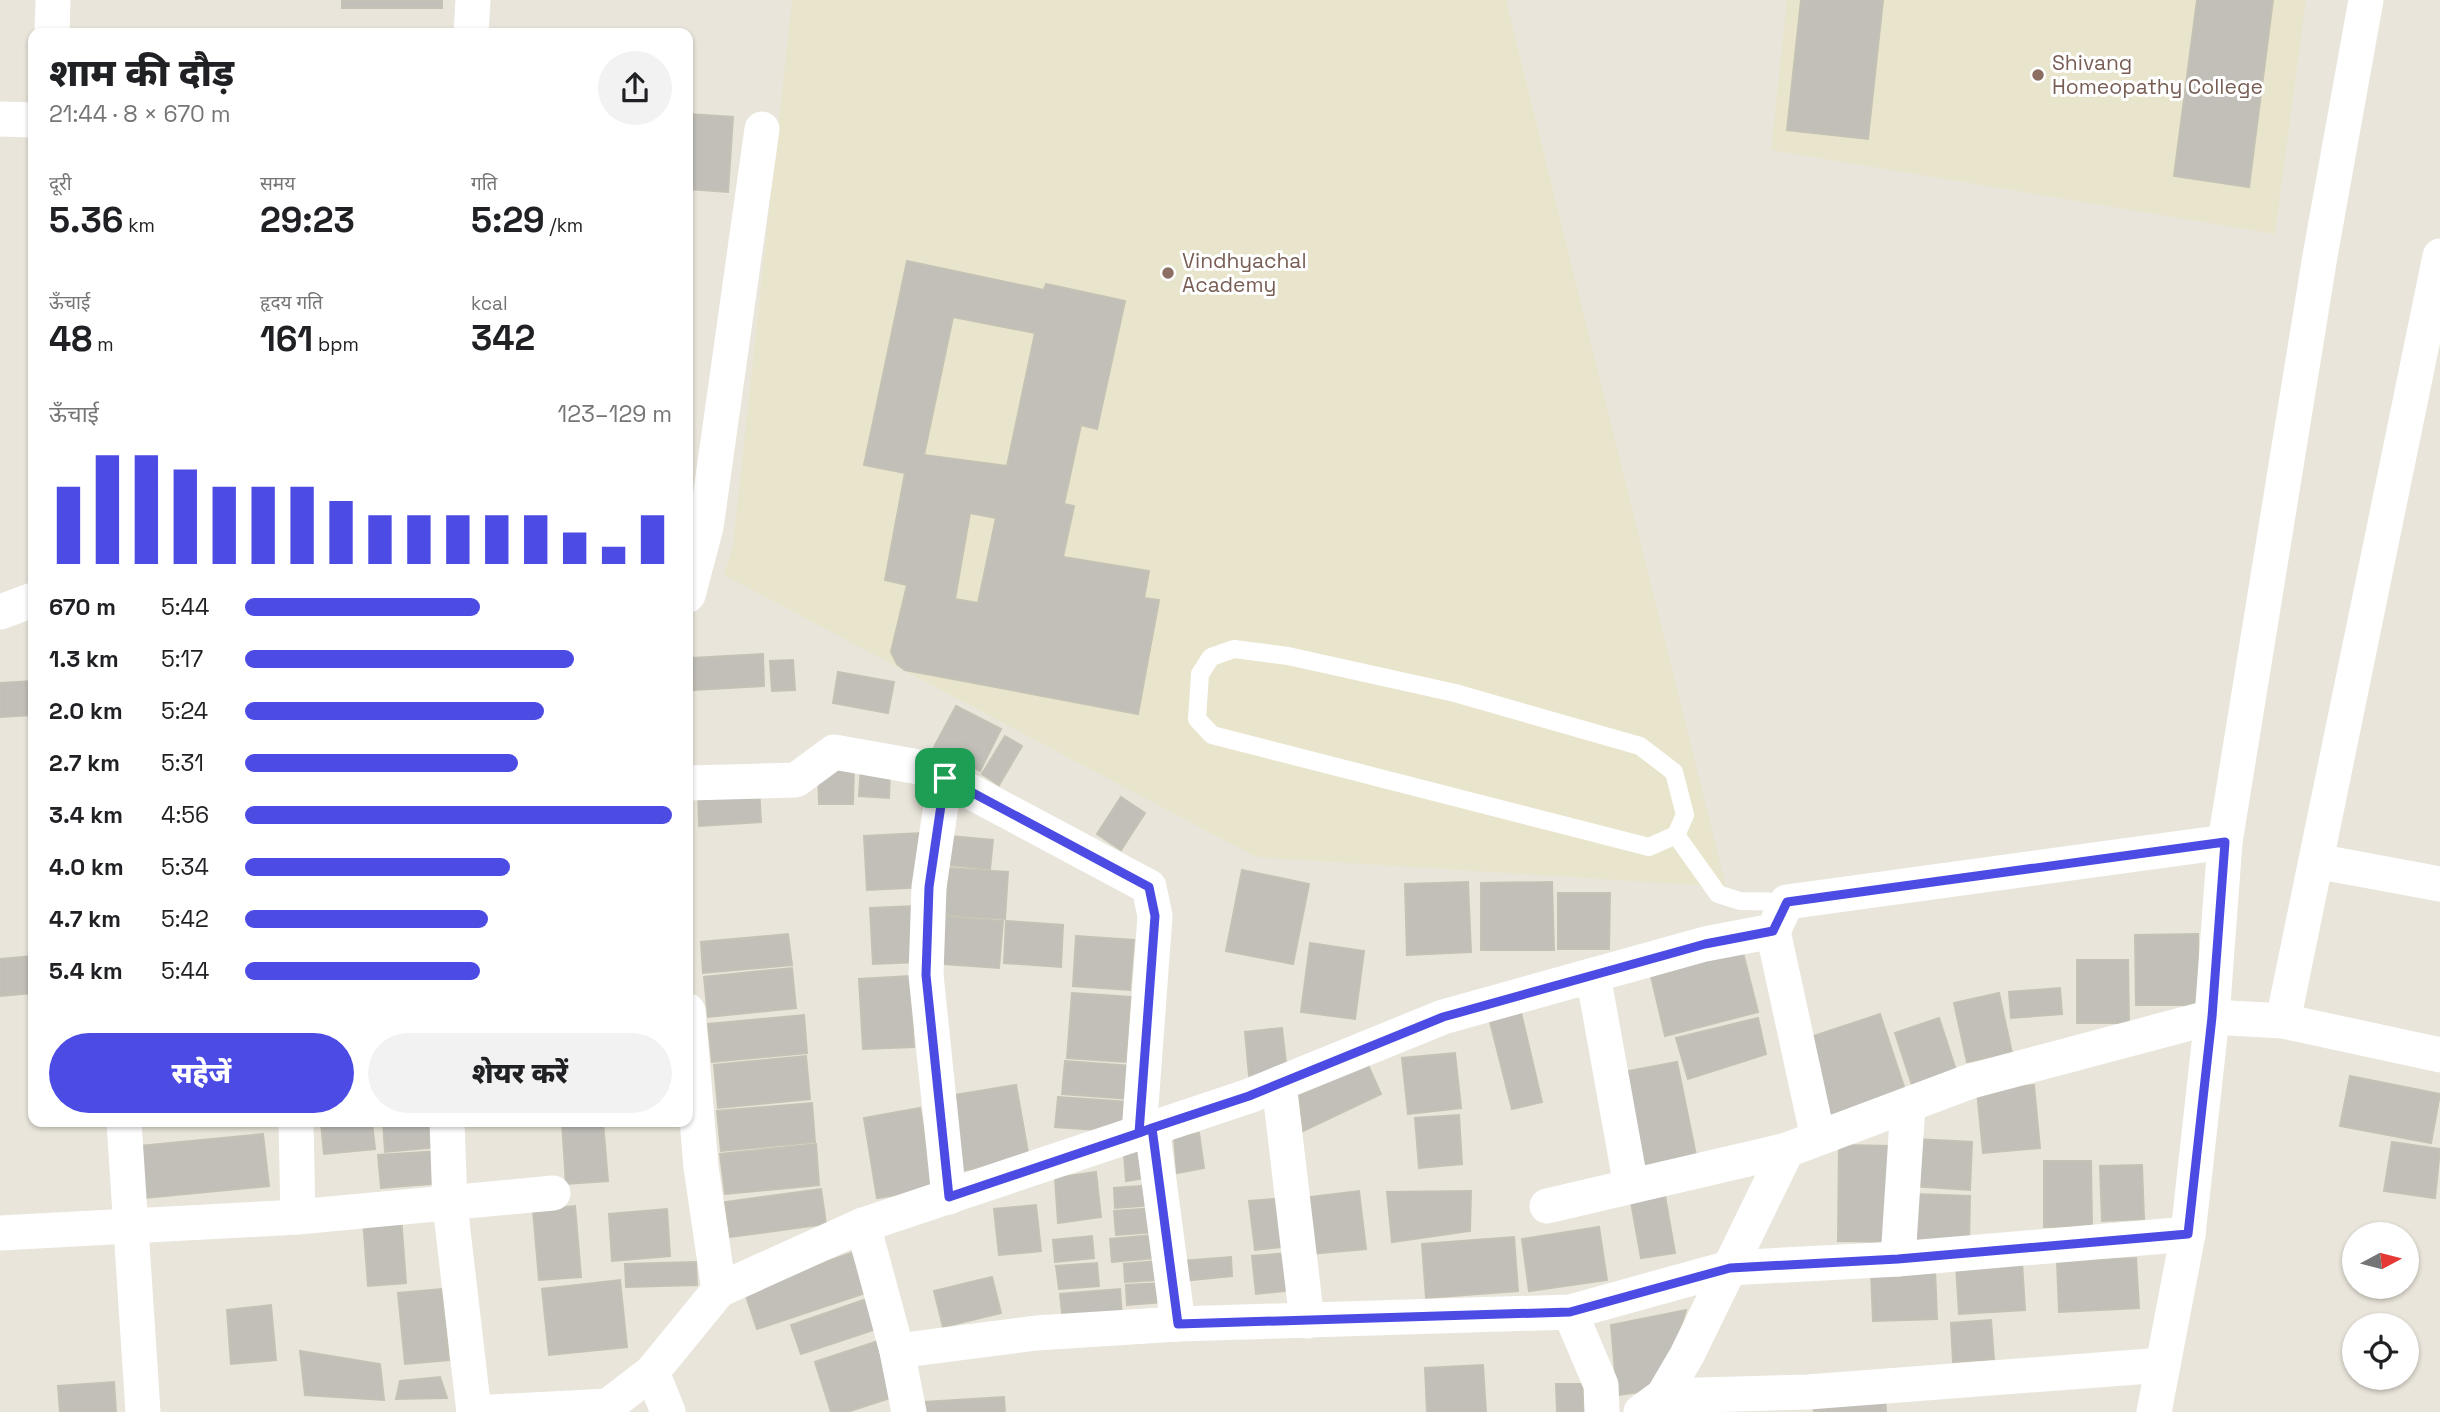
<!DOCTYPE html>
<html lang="hi">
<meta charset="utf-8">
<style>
body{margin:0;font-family:"Space Grotesk","Noto Sans Devanagari",sans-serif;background:#f2f2f2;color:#202124;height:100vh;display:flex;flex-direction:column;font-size:26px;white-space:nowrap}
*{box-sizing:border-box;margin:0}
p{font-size:23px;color:#757577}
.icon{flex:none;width:38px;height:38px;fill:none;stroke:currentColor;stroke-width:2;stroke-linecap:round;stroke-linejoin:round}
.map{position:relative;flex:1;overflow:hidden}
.side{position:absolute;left:28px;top:28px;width:665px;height:1099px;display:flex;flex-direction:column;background:#fff;border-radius:14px;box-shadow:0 2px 5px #0004}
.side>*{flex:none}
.needle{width:46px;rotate:83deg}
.fabs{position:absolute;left:2342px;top:1222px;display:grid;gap:14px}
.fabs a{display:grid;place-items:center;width:77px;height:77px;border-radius:50%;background:#fff;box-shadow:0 2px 5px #0004;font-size:35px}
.pin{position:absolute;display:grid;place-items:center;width:60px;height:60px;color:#fff;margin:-30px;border-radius:14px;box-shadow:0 4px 10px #0006}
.round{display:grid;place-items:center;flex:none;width:74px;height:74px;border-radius:37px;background:#f2f2f2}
.summary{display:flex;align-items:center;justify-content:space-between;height:119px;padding:0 21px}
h1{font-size:38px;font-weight:800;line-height:52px}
.stats{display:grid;grid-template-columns:repeat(3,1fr);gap:10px;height:119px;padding:7px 21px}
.stats div{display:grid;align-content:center}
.stats b{font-size:35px;font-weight:800}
.stats small{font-size:19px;font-weight:400}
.stats p{font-size:19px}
.chart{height:196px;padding:14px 21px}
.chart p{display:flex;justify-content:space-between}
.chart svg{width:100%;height:126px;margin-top:7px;stroke:#4c4ce5;stroke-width:6}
.action{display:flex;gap:14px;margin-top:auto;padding:14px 21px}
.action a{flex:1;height:80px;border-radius:42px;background:#4c4ce5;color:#fff;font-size:28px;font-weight:800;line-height:80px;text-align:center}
.action a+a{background:#f2f2f2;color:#202124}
ul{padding:0 21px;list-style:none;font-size:23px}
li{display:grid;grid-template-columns:112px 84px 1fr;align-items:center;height:52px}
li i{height:18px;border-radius:9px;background:#4c4ce5}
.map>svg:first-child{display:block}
</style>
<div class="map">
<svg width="2440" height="1412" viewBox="0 0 2440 1412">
<rect width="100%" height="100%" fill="#e9e5db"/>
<g fill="#e9e5cc">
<polygon points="792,0 1506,0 1726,887 1256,857 724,575 733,545"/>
<polygon points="1787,0 2306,0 2275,234 1771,150"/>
</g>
<g fill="#c1bfb8" stroke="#c4c1b5" stroke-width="2" fill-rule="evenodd">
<rect x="342" y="0" width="100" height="8"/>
<polygon points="1801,0 1883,0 1868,139 1787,130"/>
<polygon points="2197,0 2273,0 2249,187 2174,176"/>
<polygon points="688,114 733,117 728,192 688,189"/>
<path d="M907 261 1044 290 1046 284 1125 301 1097 429 1081 425 1064 504 1074 506 1063 557 1149 571 1144 598 1159 600 1138 714 905 670 897 664 891 652 907 585 885 580 905 473 864 465ZM953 317 1035 333 1007 466 924 455ZM970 513 996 518 978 603 955 599Z"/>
<polygon points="763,654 764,686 694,690 692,658"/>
<polygon points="793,660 795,690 772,691 770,661"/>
<polygon points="838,672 894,682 888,713 833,703"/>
<polygon points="33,681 33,715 0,717 0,683"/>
<polygon points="956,706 1001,729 980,771 934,747"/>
<polygon points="1005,736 1022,746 999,785 982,774"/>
<polygon points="854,764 853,804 819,804 818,766"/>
<polygon points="861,765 890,770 889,798 859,796"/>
<polygon points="759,787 761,822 699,826 698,790"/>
<polygon points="1121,797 1145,813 1121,850 1097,834"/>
<polygon points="922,833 925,887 867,890 864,836"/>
<polygon points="950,836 993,840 990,869 947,865"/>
<polygon points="949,868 1008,872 1005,919 945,915"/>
<polygon points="1242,870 1309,884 1293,964 1226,951"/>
<polygon points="1468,882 1471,952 1407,955 1405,884"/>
<polygon points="1552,882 1554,950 1481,950 1481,883"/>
<polygon points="1558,893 1610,893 1609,949 1558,949"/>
<polygon points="916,906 919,962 873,964 870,908"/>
<polygon points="933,916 1003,921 999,968 930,963"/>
<polygon points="1006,921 1063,925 1061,967 1004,963"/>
<polygon points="788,934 792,965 703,973 701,942"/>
<polygon points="2198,934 2199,1005 2136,1005 2135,935"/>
<polygon points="1076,936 1134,940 1130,990 1073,986"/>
<polygon points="1310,943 1364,951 1355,1019 1301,1012"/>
<polygon points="1742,949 1758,1012 1665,1036 1650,972"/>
<polygon points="33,956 33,993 0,996 0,959"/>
<polygon points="2077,960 2128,960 2129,1023 2077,1023"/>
<polygon points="792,968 796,1008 708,1017 704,977"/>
<polygon points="910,976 914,1047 863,1049 859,979"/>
<polygon points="2060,988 2062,1014 2011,1018 2009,992"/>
<polygon points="1072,993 1131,997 1126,1062 1067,1058"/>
<polygon points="1999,993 2012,1053 1967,1062 1954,1003"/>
<polygon points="1519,1004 1542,1102 1512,1109 1488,1014"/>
<polygon points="1880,1014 1906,1093 1832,1119 1805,1039"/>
<polygon points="804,1015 807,1053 712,1062 708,1024"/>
<polygon points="1758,1018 1766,1054 1688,1079 1676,1038"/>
<polygon points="1939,1018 1958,1076 1914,1091 1895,1033"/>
<polygon points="1282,1028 1287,1072 1249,1076 1245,1032"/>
<polygon points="1455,1053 1461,1108 1408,1114 1402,1058"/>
<polygon points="806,1056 810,1099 718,1108 714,1065"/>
<polygon points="1065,1061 1132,1066 1130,1099 1062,1094"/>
<polygon points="1677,1062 1698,1165 1639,1177 1618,1073"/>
<polygon points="1367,1063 1381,1094 1303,1131 1299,1095"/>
<polygon points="2350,1076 2440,1094 2431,1143 2340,1126"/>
<polygon points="1016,1085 1029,1158 961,1171 948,1096"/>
<polygon points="2034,1085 2040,1148 1983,1153 1977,1091"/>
<polygon points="1058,1097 1129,1102 1127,1132 1055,1127"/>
<polygon points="812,1103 815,1142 721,1151 717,1111"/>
<polygon points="920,1108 934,1189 877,1198 864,1118"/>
<polygon points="1459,1115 1462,1164 1419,1168 1415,1118"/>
<polygon points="372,1122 375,1149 324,1154 321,1123"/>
<polygon points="383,1122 436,1122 438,1147 385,1152"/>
<polygon points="562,1122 603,1122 608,1181 566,1184"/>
<polygon points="1199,1133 1204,1168 1177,1173 1174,1138"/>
<polygon points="263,1134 269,1186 145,1198 140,1146"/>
<polygon points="1915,1139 1972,1142 1970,1190 1912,1186"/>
<polygon points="2392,1142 2440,1149 2435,1198 2384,1191"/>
<polygon points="816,1144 819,1185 725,1194 720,1154"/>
<polygon points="1839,1145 1894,1146 1893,1242 1838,1241"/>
<polygon points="440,1151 442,1183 381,1188 378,1155"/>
<polygon points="1151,1151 1152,1177 1126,1181 1124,1154"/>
<polygon points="2044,1161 2091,1161 2092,1226 2044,1227"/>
<polygon points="2142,1165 2144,1219 2102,1221 2100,1166"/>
<polygon points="1096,1172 1101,1217 1058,1223 1055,1178"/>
<polygon points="1153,1185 1155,1205 1115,1208 1114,1188"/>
<polygon points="821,1189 826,1224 730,1237 725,1202"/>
<polygon points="1359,1191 1366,1249 1310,1254 1301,1198"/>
<polygon points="1471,1191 1470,1231 1392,1242 1387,1192"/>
<polygon points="1914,1194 1970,1196 1969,1242 1913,1240"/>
<polygon points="1665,1196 1675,1253 1641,1258 1631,1202"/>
<polygon points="1286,1198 1291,1246 1255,1250 1249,1201"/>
<polygon points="1036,1205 1041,1251 999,1255 994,1209"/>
<polygon points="575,1206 581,1277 539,1280 533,1210"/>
<polygon points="1155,1208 1156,1232 1116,1235 1114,1211"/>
<polygon points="667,1209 670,1256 612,1261 609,1214"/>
<polygon points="401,1216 406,1283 368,1286 363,1219"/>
<polygon points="1599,1227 1607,1280 1529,1291 1522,1239"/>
<polygon points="1153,1235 1155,1258 1112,1262 1110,1239"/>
<polygon points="1092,1236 1094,1258 1055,1262 1053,1240"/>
<polygon points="1514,1237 1518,1291 1426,1298 1422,1244"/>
<polygon points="851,1253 865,1293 757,1329 744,1290"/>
<polygon points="1289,1253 1292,1290 1256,1294 1252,1256"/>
<polygon points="1231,1257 1232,1276 1183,1281 1181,1261"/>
<polygon points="2136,1258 2139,1308 2059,1312 2057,1262"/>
<polygon points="1157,1261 1158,1280 1125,1282 1124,1264"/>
<polygon points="2022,1261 2025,1310 1959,1314 1956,1265"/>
<polygon points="696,1262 697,1285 626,1287 625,1264"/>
<polygon points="1097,1263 1099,1286 1059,1289 1056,1266"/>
<polygon points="1935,1269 1937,1319 1873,1321 1871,1271"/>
<polygon points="992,1277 1001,1313 943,1327 934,1291"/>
<polygon points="620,1280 627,1347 549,1355 542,1289"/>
<polygon points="1163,1283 1164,1302 1127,1305 1126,1285"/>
<polygon points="442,1289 449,1360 405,1364 398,1293"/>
<polygon points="1120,1289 1122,1317 1063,1322 1060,1294"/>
<polygon points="872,1297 882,1327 801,1354 791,1325"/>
<polygon points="271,1305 276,1360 231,1364 227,1310"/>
<polygon points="1686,1310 1677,1342 1655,1390 1617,1395 1611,1325"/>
<polygon points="1991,1320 1994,1359 1953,1362 1951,1323"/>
<polygon points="878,1341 896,1396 847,1412 831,1412 815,1362"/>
<polygon points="300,1351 380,1364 384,1400 305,1395"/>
<polygon points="1483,1365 1486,1412 1427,1412 1425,1368"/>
<polygon points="440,1377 447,1398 396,1399 400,1381"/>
<polygon points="114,1382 116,1412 60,1412 58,1386"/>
<polygon points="1556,1384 1583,1384 1584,1412 1557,1412"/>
<polygon points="1885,1395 1886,1412 1814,1412 1813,1399"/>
<polygon points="1004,1397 1005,1412 924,1412 924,1402"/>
</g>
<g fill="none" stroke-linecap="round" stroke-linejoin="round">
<g stroke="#fff" stroke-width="18">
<polygon points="1234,649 1288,656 1455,693 1640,746 1674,772 1685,815 1676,835 1649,847 1212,735 1197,719 1200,674 1211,657"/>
<polyline points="1676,835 1718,894 1740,901 1787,902"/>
</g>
<g stroke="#fff" stroke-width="35">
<polyline points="52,33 53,0"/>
<polyline points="471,33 473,0"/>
<polyline points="0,119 33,120"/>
<polyline points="688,595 706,527 762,129"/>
<polyline points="0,612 33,600"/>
<polyline points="945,778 929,887 926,975 949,1197"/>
<polyline points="688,783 796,780 834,752 919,767 945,778 1149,887 1155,916 1139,1133"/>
<polyline points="2316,861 2440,884"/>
<polyline points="1773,931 1818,1138"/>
<polyline points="1593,975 1631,1186"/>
<polyline points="688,1011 701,1167 719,1290"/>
<polyline points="2283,1021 2440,256"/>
<polyline points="1279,1084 1307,1321"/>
<polyline points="124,1122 143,1412"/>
<polyline points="296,1122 298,1217"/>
<polyline points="447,1122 450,1205 474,1412"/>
<polyline points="1152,1128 1178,1324"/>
<polyline points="1547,1206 1787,1150"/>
<polyline points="863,1225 897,1351 909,1412"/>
<polyline points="0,1233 298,1217 553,1193"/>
<polyline points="1898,1259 1908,1105"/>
<polyline points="1570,1312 1601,1385 1602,1412"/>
<polyline points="897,1351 1036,1333 1178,1324 1570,1312 1729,1268 1898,1259 2188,1234"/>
<polyline points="652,1372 668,1412"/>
<polyline points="1663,1396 1808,1392 2163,1365"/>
<polyline points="492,1412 607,1406"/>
<polyline points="600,1412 652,1372 719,1290 863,1225 1249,1096 1443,1017 1705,944 1773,931 1787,902 2225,842"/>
<polyline points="1641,1412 1663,1396 1687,1355 1787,1150 1971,1081 2212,1017 2283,1021 2440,1055"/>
<polyline points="2154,1412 2188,1234 2212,1017 2225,842 2320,256 2366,0"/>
</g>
</g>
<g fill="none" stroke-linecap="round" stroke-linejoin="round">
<defs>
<polyline id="route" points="945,778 929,887 926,975 949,1197 1139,1133 1152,1128 1178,1324 1570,1312 1730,1268 1898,1259 2188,1234 2212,1017 2225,842 1787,902 1773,931 1705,944 1443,1017 1249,1096 1152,1128 1139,1133 1155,916 1149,887 945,778"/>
</defs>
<use href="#route" stroke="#fff" stroke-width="14"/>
<use href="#route" stroke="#4c4ce5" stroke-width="9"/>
</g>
<g fill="#8d6e63" stroke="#fff" stroke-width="2.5">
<circle cx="2038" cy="75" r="7"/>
<circle cx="1168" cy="273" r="7"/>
</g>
<g text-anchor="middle" stroke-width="6" stroke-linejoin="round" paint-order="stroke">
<g font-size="21" fill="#785e54" stroke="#fff" text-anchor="start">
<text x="2052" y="70">Shivang<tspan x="2052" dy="24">Homeopathy College</tspan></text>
<text x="1182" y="268">Vindhyachal<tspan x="1182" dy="24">Academy</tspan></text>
</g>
</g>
</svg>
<div class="fabs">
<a><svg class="needle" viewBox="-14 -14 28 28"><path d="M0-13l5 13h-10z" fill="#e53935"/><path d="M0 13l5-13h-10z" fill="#757577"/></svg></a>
<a><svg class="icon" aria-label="locate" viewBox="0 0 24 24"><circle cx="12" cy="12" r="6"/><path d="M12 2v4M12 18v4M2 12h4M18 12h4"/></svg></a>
</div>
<div class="pin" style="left:945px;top:778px;background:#1e9e55"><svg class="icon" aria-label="arrive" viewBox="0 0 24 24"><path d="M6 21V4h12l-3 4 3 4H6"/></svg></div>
<section class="side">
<div class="summary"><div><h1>शाम की दौड़</h1><p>21:44 · 8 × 670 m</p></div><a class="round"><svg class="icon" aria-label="share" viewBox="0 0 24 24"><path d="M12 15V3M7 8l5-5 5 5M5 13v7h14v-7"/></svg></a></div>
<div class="stats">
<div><p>दूरी</p><b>5.36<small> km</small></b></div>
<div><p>समय</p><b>29:23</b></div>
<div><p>गति</p><b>5:29<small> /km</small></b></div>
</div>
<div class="stats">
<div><p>ऊँचाई</p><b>48<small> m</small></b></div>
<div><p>हृदय गति</p><b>161<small> bpm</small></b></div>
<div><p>kcal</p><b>342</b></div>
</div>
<div class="chart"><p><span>ऊँचाई</span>123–129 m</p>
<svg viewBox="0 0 160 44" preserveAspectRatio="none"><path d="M5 44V17M15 44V6M25 44V6M35 44V11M45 44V17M55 44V17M65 44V17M75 44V22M85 44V27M95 44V27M105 44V27M115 44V27M125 44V27M135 44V33M145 44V38M155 44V27"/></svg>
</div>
<ul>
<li><b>670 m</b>5:44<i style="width:55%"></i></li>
<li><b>1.3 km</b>5:17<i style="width:77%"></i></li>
<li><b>2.0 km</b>5:24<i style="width:70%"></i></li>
<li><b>2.7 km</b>5:31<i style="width:64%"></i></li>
<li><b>3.4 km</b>4:56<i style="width:100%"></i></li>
<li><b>4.0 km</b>5:34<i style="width:62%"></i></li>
<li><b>4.7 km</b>5:42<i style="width:57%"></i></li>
<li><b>5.4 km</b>5:44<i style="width:55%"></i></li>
</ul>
<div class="action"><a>सहेजें</a><a>शेयर करें</a></div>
</section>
</div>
